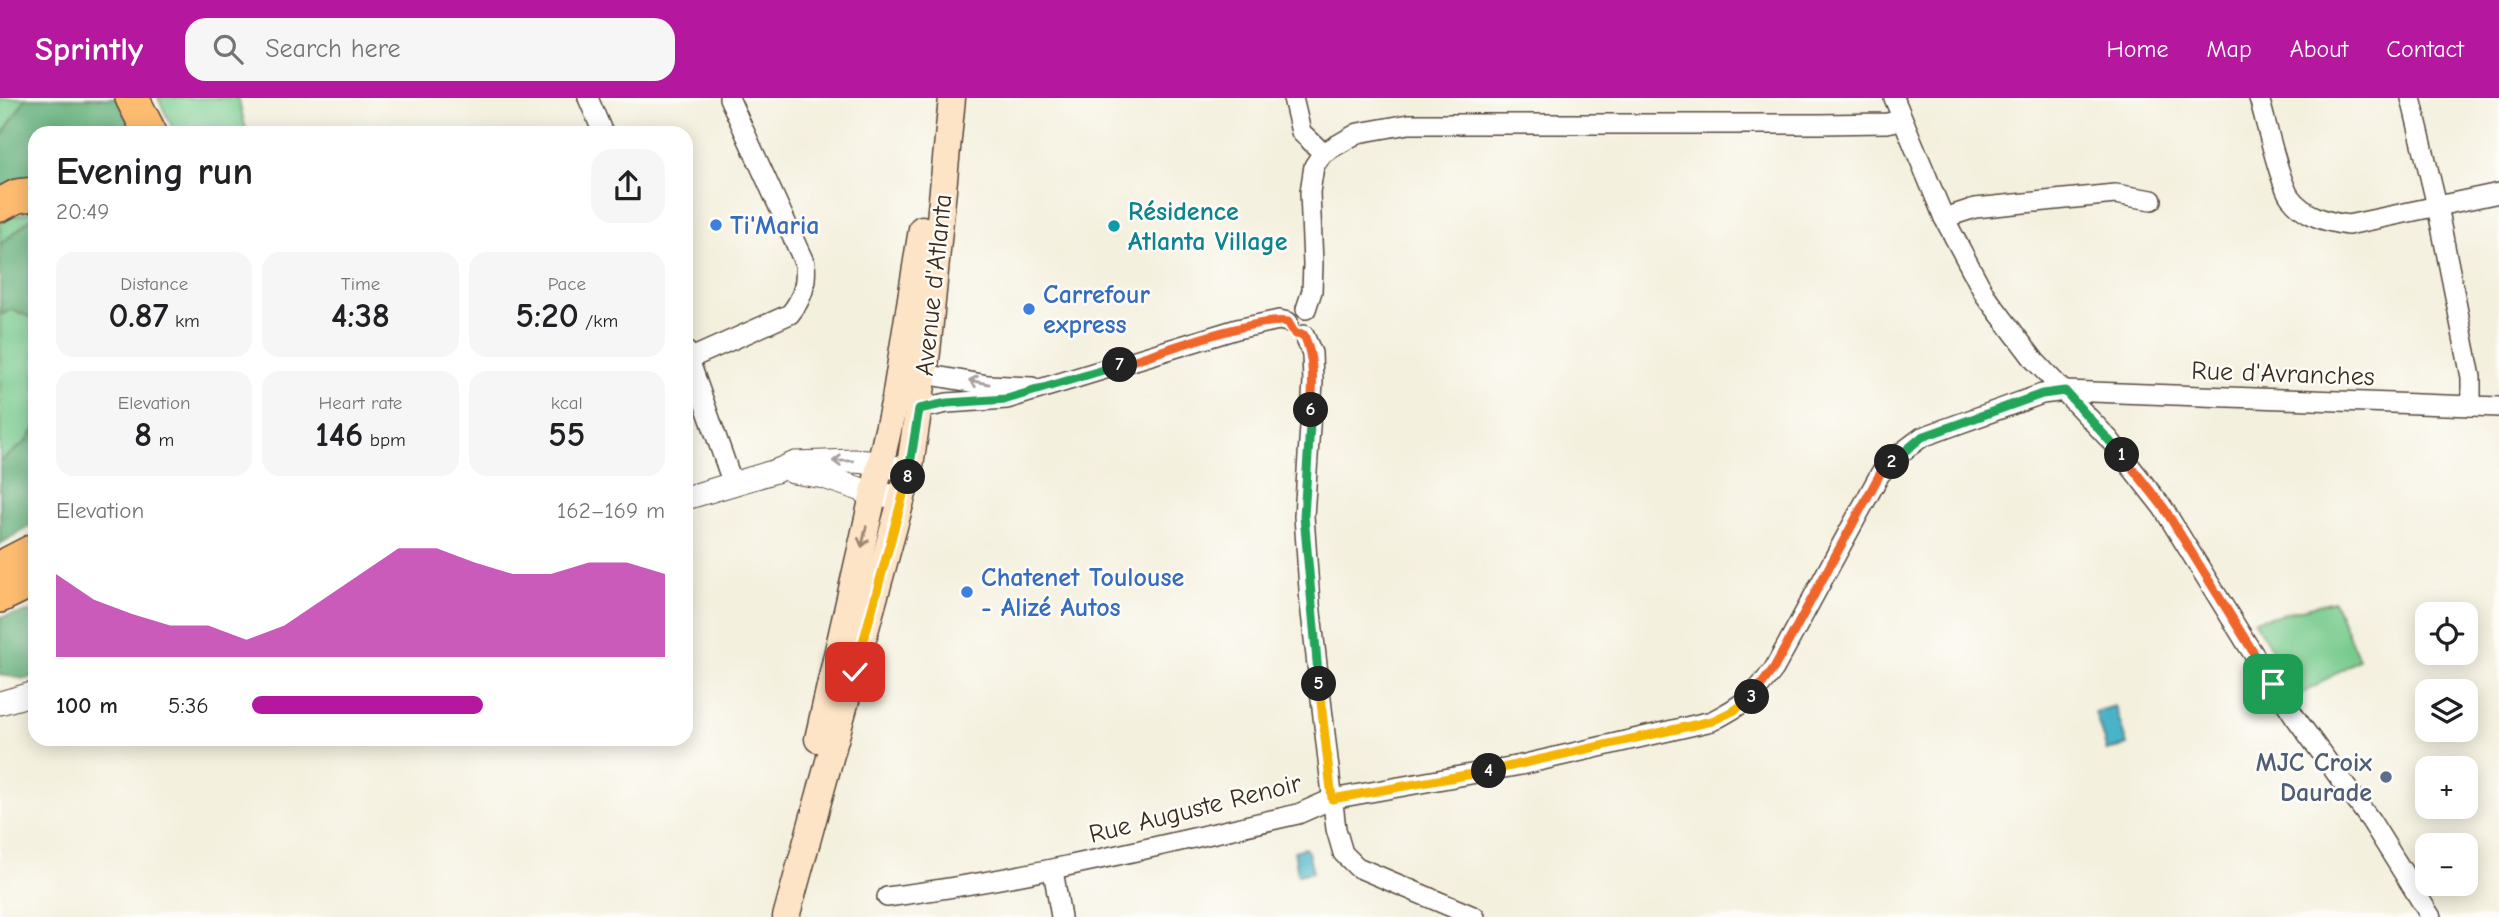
<!DOCTYPE html>
<meta charset="utf-8">
<style>
body{margin:0;font-family:"Comic Neue",sans-serif;background:#f6f6f6;color:#202124;height:100vh;display:flex;flex-direction:column;font-size:26px;white-space:nowrap}
*{box-sizing:border-box;margin:0}
p{font-size:23px;color:#757577}
.icon{flex:none;width:38px;height:38px;fill:none;stroke:currentColor;stroke-width:2;stroke-linecap:round;stroke-linejoin:round}
.map{position:relative;flex:1;overflow:hidden}
.panel{position:absolute;left:28px;top:28px;width:665px;height:620px;display:flex;flex-direction:column;background:#fff;border-radius:21px;box-shadow:0 4px 18px #0003}
.panel>*{flex:none}
.tools{position:absolute;left:2415px;top:504px;display:grid;gap:14px}
.tools a{display:grid;place-items:center;width:63px;height:63px;border-radius:14px;background:#fff;box-shadow:0 4px 18px #0003;font-size:35px}
.pin{position:absolute;display:grid;place-items:center;width:60px;height:60px;color:#fff;margin:-30px;border-radius:14px;box-shadow:0 4px 10px #0006}
.km{position:absolute;width:35px;height:35px;margin:-18px;border-radius:50%;background:#222;color:#fff;font-size:19px;line-height:35px;text-align:center}
.round{display:grid;place-items:center;flex:none;width:74px;height:74px;border-radius:21px;background:#f6f6f6}
.head{display:flex;align-items:center;justify-content:space-between;height:119px;padding:0 28px}
h1{font-size:38px;font-weight:800;line-height:52px}
.stats{display:grid;grid-template-columns:repeat(3,1fr);gap:10px;height:119px;padding:7px 28px}
.stats div{display:grid;align-content:center;border-radius:18px;background:#f6f6f6;text-align:center}
.stats b{font-size:35px;font-weight:800}
.stats small{font-size:19px;font-weight:400}
.stats p{font-size:19px}
.chart{height:196px;padding:14px 28px}
.chart p{display:flex;justify-content:space-between}
.chart svg{width:100%;height:126px;margin-top:7px;fill:#b5179e;opacity:.7}
ul{padding:0 28px;list-style:none;font-size:23px}
li{display:grid;grid-template-columns:112px 84px 1fr;align-items:center;height:52px}
li i{height:18px;border-radius:9px;background:#b5179e}
header{display:flex;align-items:center;gap:42px;box-sizing:border-box;height:98px;padding:0 35px;background:#b5179e;color:#fff}
header strong{font-size:33px}
nav{display:flex;gap:38px;margin-inline-start:auto;font-size:24px}
.search{width:490px;height:63px;background:#f6f6f6;display:flex;align-items:center;gap:18px;box-sizing:border-box;padding:0 24px;border-radius:21px;color:#757577;font-size:26px}
.map>svg:first-child{display:block}
</style>
<header>
<strong>Sprintly</strong>
<div class="search"><svg class="icon" aria-label="search" viewBox="0 0 24 24"><circle cx="10" cy="10" r="6"/><path d="M15 15l6 6"/></svg>Search here</div>
<nav><a>Home</a><a>Map</a><a>About</a><a>Contact</a></nav>
</header>
<div class="map">
<svg width="2499" height="819" viewBox="0 0 2499 819">
<rect width="100%" height="100%" fill="#fdfcf7"/>
<filter id="ink" filterUnits="userSpaceOnUse"><feTurbulence type="fractalNoise" baseFrequency=".0143" numOctaves="2"/><feDisplacementMap in="SourceGraphic" scale="14" xChannelSelector="R" yChannelSelector="G"/><feConvolveMatrix kernelMatrix="1 2 1 2 8 2 1 2 1" color-interpolation-filters="sRGB"/></filter>
<filter id="wash" filterUnits="userSpaceOnUse"><feTurbulence type="fractalNoise" baseFrequency=".00686" numOctaves="4" result="noise"/><feDisplacementMap in="SourceGraphic" scale="28" xChannelSelector="R" yChannelSelector="G"/><feGaussianBlur stdDeviation="1.57" result="paint"/><feColorMatrix in="noise" values="0 0 0 0 0 0 0 0 0 0 0 0 0 0 0 0 0 1.4 0 .05"/><feComposite in="paint" operator="in"/></filter>
<g filter="url(#wash)">
<rect width="100%" height="100%" fill="#f4f0de"/>
<g fill="#77ca8d" stroke="#597a56" stroke-width="2">
<polygon points="0,0 26,0 0,40"/>
<polygon points="158,0 238,0 247,35 175,35"/>
<polygon points="35,113 35,117 0,147 0,125 12,118"/>
<polygon points="12,211 32,220 35,225 35,330 28,342 0,364 0,217"/>
<polygon points="2334,503 2359,561 2301,597 2254,523"/>
</g>
<g fill="#61ae78" stroke="#4e6c4b" stroke-width="2">
<polygon points="26,0 120,0 137,35 35,35 35,81 0,91 0,40"/>
<polygon points="35,117 35,225 32,220 12,211 0,217 0,147"/>
<polygon points="35,330 35,425 0,446 0,364 28,342"/>
<polygon points="35,513 35,578 26,581 0,577 0,519"/>
</g>
<g fill="#4ab3c8" stroke="#426e73" stroke-width="2">
<polygon points="2115,608 2127,647 2107,653 2095,614"/>
<polygon points="1305,750 1308,754 1313,774 1298,777 1294,753"/>
</g>
</g>
<g filter="url(#ink)">
<g fill="none" stroke-linecap="round" stroke-linejoin="round">
<defs>
<g id="minor">
<polyline points="588,0 603,35"/>
<polyline points="1293,0 1301,34 1323,55"/>
<polyline points="1894,0 1944,120 1985,197 2035,263 2109,341 2163,410 2247,546 2295,619 2371,723 2431,819"/>
<path d="M2259 0C2266 23 2279 83 2290 99 2304 118 2327 124 2348 127L2499 95"/>
<polyline points="2411,0 2437,108 2471,279 2471,308"/>
<polyline points="1944,120 1975,110 2115,96 2152,102"/>
<polyline points="1306,211 1312,193 1313,166 1310,94 1314,68 1323,55 1358,35 1409,26 1821,26 1887,25 1902,22"/>
<polyline points="1304,237 1312,255 1313,284 1304,418 1310,506 1336,731 1343,755 1357,769 1475,819"/>
<polyline points="686,253 733,386"/>
<path d="M689 261 790 216C803 200 807 185 805 166L729 0"/>
<polyline points="913,278 924,276 988,287 1032,289"/>
<polyline points="907,306 920,311 947,305 1007,301 1237,231 1279,222 1288,224"/>
<polyline points="1053,772 1061,819"/>
<path d="M887 799C1026 781 1161 747 1298 716L1332 701 1521 667 1712 623C1743 607 1753 599 1774 571L1880 376 1902 354 1922 339 2042 296 2065 293 2499 309"/>
</g>
<g id="tertiary">
<polyline points="793,374 824,379 874,396 903,399"/>
<polyline points="686,400 776,373 795,365 854,363 881,365 909,374"/>
<polyline points="0,605 35,595"/>
</g>
<g id="secondary">
<polyline points="818,641 895,301 922,131"/>
<polyline points="786,819 909,374 927,254 952,0"/>
</g>
<g id="motorway">
<polyline points="132,0 150,35"/>
<polyline points="0,107 17,98 35,96"/>
<polyline points="0,470 35,452"/>
<polyline points="0,498 35,481"/>
</g>
</defs>
<use href="#minor" stroke="#57483b" stroke-width="22"/>
<use href="#tertiary" stroke="#57483b" stroke-width="25"/>
<use href="#secondary" stroke="#57483b" stroke-width="29"/>
<use href="#motorway" stroke="#57483b" stroke-width="36"/>
<use href="#minor" stroke="#fff" stroke-width="19"/>
<use href="#tertiary" stroke="#fff" stroke-width="23"/>
<use href="#secondary" stroke="#fee4c6" stroke-width="26"/>
<use href="#motorway" stroke="#fdbc70" stroke-width="33"/>
</g>
<defs><path id="oneway-shaft" d="M-6 0H5M1.5-3L5.5 0L1.5 3" fill="none" stroke-width="1.6" stroke-linecap="round" stroke-linejoin="round" transform="scale(1.75)"/></defs>
<g stroke="#a79f9a">
<use href="#oneway-shaft" transform="translate(979 284) rotate(-169)"/>
<use href="#oneway-shaft" transform="translate(843 363) rotate(179)"/>
</g>
<use stroke="#9c8772" href="#oneway-shaft" transform="translate(864 439) rotate(102)"/>
</g>
<g fill="none" stroke-linecap="round" stroke-linejoin="round" filter="url(#ink)">
<defs>
<polyline id="split-1" points="2122,357 2164,410 2273,586"/>
<polyline id="split-2" points="1892,364 1922,339 2042,296 2065,293 2122,357"/>
<polyline id="split-3" points="1752,599 1774,570 1880,376 1892,364"/>
<polyline id="split-4" points="1489,673 1712,623 1735,612 1752,599"/>
<polyline id="split-5" points="1319,586 1332,701 1489,673"/>
<polyline id="split-6" points="1311,312 1304,418 1319,586"/>
<path id="split-7" d="M1120 267C1155 256 1257 218 1288 224L1295 236 1304 237C1315 262 1313 286 1311 312"/>
<polyline id="split-8" points="908,379 919,311 947,305 1007,301 1120,267"/>
<polyline id="split-9" points="855,574 908,379"/>
</defs>
<use href="#split-1" stroke="#fff" stroke-width="14"/>
<use href="#split-2" stroke="#fff" stroke-width="14"/>
<use href="#split-3" stroke="#fff" stroke-width="14"/>
<use href="#split-4" stroke="#fff" stroke-width="14"/>
<use href="#split-5" stroke="#fff" stroke-width="14"/>
<use href="#split-6" stroke="#fff" stroke-width="14"/>
<use href="#split-7" stroke="#fff" stroke-width="14"/>
<use href="#split-8" stroke="#fff" stroke-width="14"/>
<use href="#split-9" stroke="#fff" stroke-width="14"/>
<use href="#split-1" stroke="#f0652b" stroke-width="9"/>
<use href="#split-2" stroke="#22a559" stroke-width="9"/>
<use href="#split-3" stroke="#f0652b" stroke-width="9"/>
<use href="#split-4" stroke="#f5b400" stroke-width="9"/>
<use href="#split-5" stroke="#f5b400" stroke-width="9"/>
<use href="#split-6" stroke="#22a559" stroke-width="9"/>
<use href="#split-7" stroke="#f0652b" stroke-width="9"/>
<use href="#split-8" stroke="#22a559" stroke-width="9"/>
<use href="#split-9" stroke="#f5b400" stroke-width="9"/>
</g>
<g fill="#3f7fe0" stroke="#fdfcf7" stroke-width="2.5">
<circle cx="716" cy="127" r="7"/>
<circle cx="1029" cy="211" r="7"/>
<circle cx="967" cy="494" r="7"/>
</g>
<circle fill="#0f9aa8" stroke="#fdfcf7" stroke-width="2.5" cx="1114" cy="128" r="7"/>
<circle fill="#5c6f8a" stroke="#fdfcf7" stroke-width="2.5" cx="2386" cy="679" r="7"/>
<g text-anchor="middle" stroke-width="5" stroke-linejoin="round" paint-order="stroke">
<g font-size="26" font-weight="bold" fill="#0d838f" stroke="#fdfcf7" text-anchor="start">
<text x="1128" y="122">Résidence<tspan x="1128" dy="30">Atlanta Village</tspan></text>
</g>
<g font-size="26" font-weight="bold" fill="#366cbe" stroke="#fdfcf7" text-anchor="start">
<text x="730" y="136">Ti'Maria</text>
<text x="1043" y="205">Carrefour<tspan x="1043" dy="30">express</tspan></text>
<text x="981" y="488">Chatenet Toulouse<tspan x="981" dy="30">- Alizé Autos</tspan></text>
</g>
<g font-size="26" fill="#3b2a1e" stroke="#fdfcf7">
<text transform="translate(933 187) rotate(-84)" y="9">Avenue d'Atlanta</text>
<text transform="translate(2283 275) rotate(2)" y="9">Rue d'Avranches</text>
<text transform="translate(1195 710) rotate(-14)" y="9">Rue Auguste Renoir</text>
</g>
<g font-size="26" font-weight="bold" fill="#4e5e75" stroke="#fdfcf7" text-anchor="end">
<text x="2372" y="673">MJC Croix<tspan x="2372" dy="30">Daurade</tspan></text>
</g>
</g>
</svg>
<div class="tools">
<a><svg class="icon" aria-label="locate" viewBox="0 0 24 24"><circle cx="12" cy="12" r="6"/><path d="M12 2v4M12 18v4M2 12h4M18 12h4"/></svg></a>
<a><svg class="icon" aria-label="layers" viewBox="0 0 24 24"><path d="M12 4l9 5-9 5-9-5zM3 14l9 5 9-5"/></svg></a>
<a>+</a>
<a>−</a>
</div>
<div class="pin" style="left:2273px;top:586px;background:#1e9e55"><svg class="icon" aria-label="arrive" viewBox="0 0 24 24"><path d="M6 21V4h12l-3 4 3 4H6"/></svg></div>
<div class="pin" style="left:855px;top:574px;background:#d93025"><svg class="icon" aria-label="check" viewBox="0 0 24 24"><path d="M5 12l5 5 9-10"/></svg></div>
<b class="km" style="left:2122px;top:357px">1</b>
<b class="km" style="left:1892px;top:364px">2</b>
<b class="km" style="left:1752px;top:599px">3</b>
<b class="km" style="left:1489px;top:673px">4</b>
<b class="km" style="left:1319px;top:586px">5</b>
<b class="km" style="left:1311px;top:312px">6</b>
<b class="km" style="left:1120px;top:267px">7</b>
<b class="km" style="left:908px;top:379px">8</b>
<section class="panel">
<div class="head"><div><h1>Evening run</h1><p>20:49</p></div><a class="round"><svg class="icon" aria-label="share" viewBox="0 0 24 24"><path d="M12 15V3M7 8l5-5 5 5M5 13v7h14v-7"/></svg></a></div>
<div class="stats">
<div><p>Distance</p><b>0.87<small> km</small></b></div>
<div><p>Time</p><b>4:38</b></div>
<div><p>Pace</p><b>5:20<small> /km</small></b></div>
</div>
<div class="stats">
<div><p>Elevation</p><b>8<small> m</small></b></div>
<div><p>Heart rate</p><b>146<small> bpm</small></b></div>
<div><p>kcal</p><b>55</b></div>
</div>
<div class="chart"><p><span>Elevation</span>162–169 m</p>
<svg viewBox="0 0 160 44" preserveAspectRatio="none"><path d="M0 44V15L10 24L20 29L30 33L40 33L50 38L60 33L70 24L80 15L90 6L100 6L110 11L120 15L130 15L140 11L150 11L160 15V44z"/></svg>
</div>
<ul>
<li><b>100 m</b>5:36<i style="width:56%"></i></li>
</ul>
</section>
</div>
